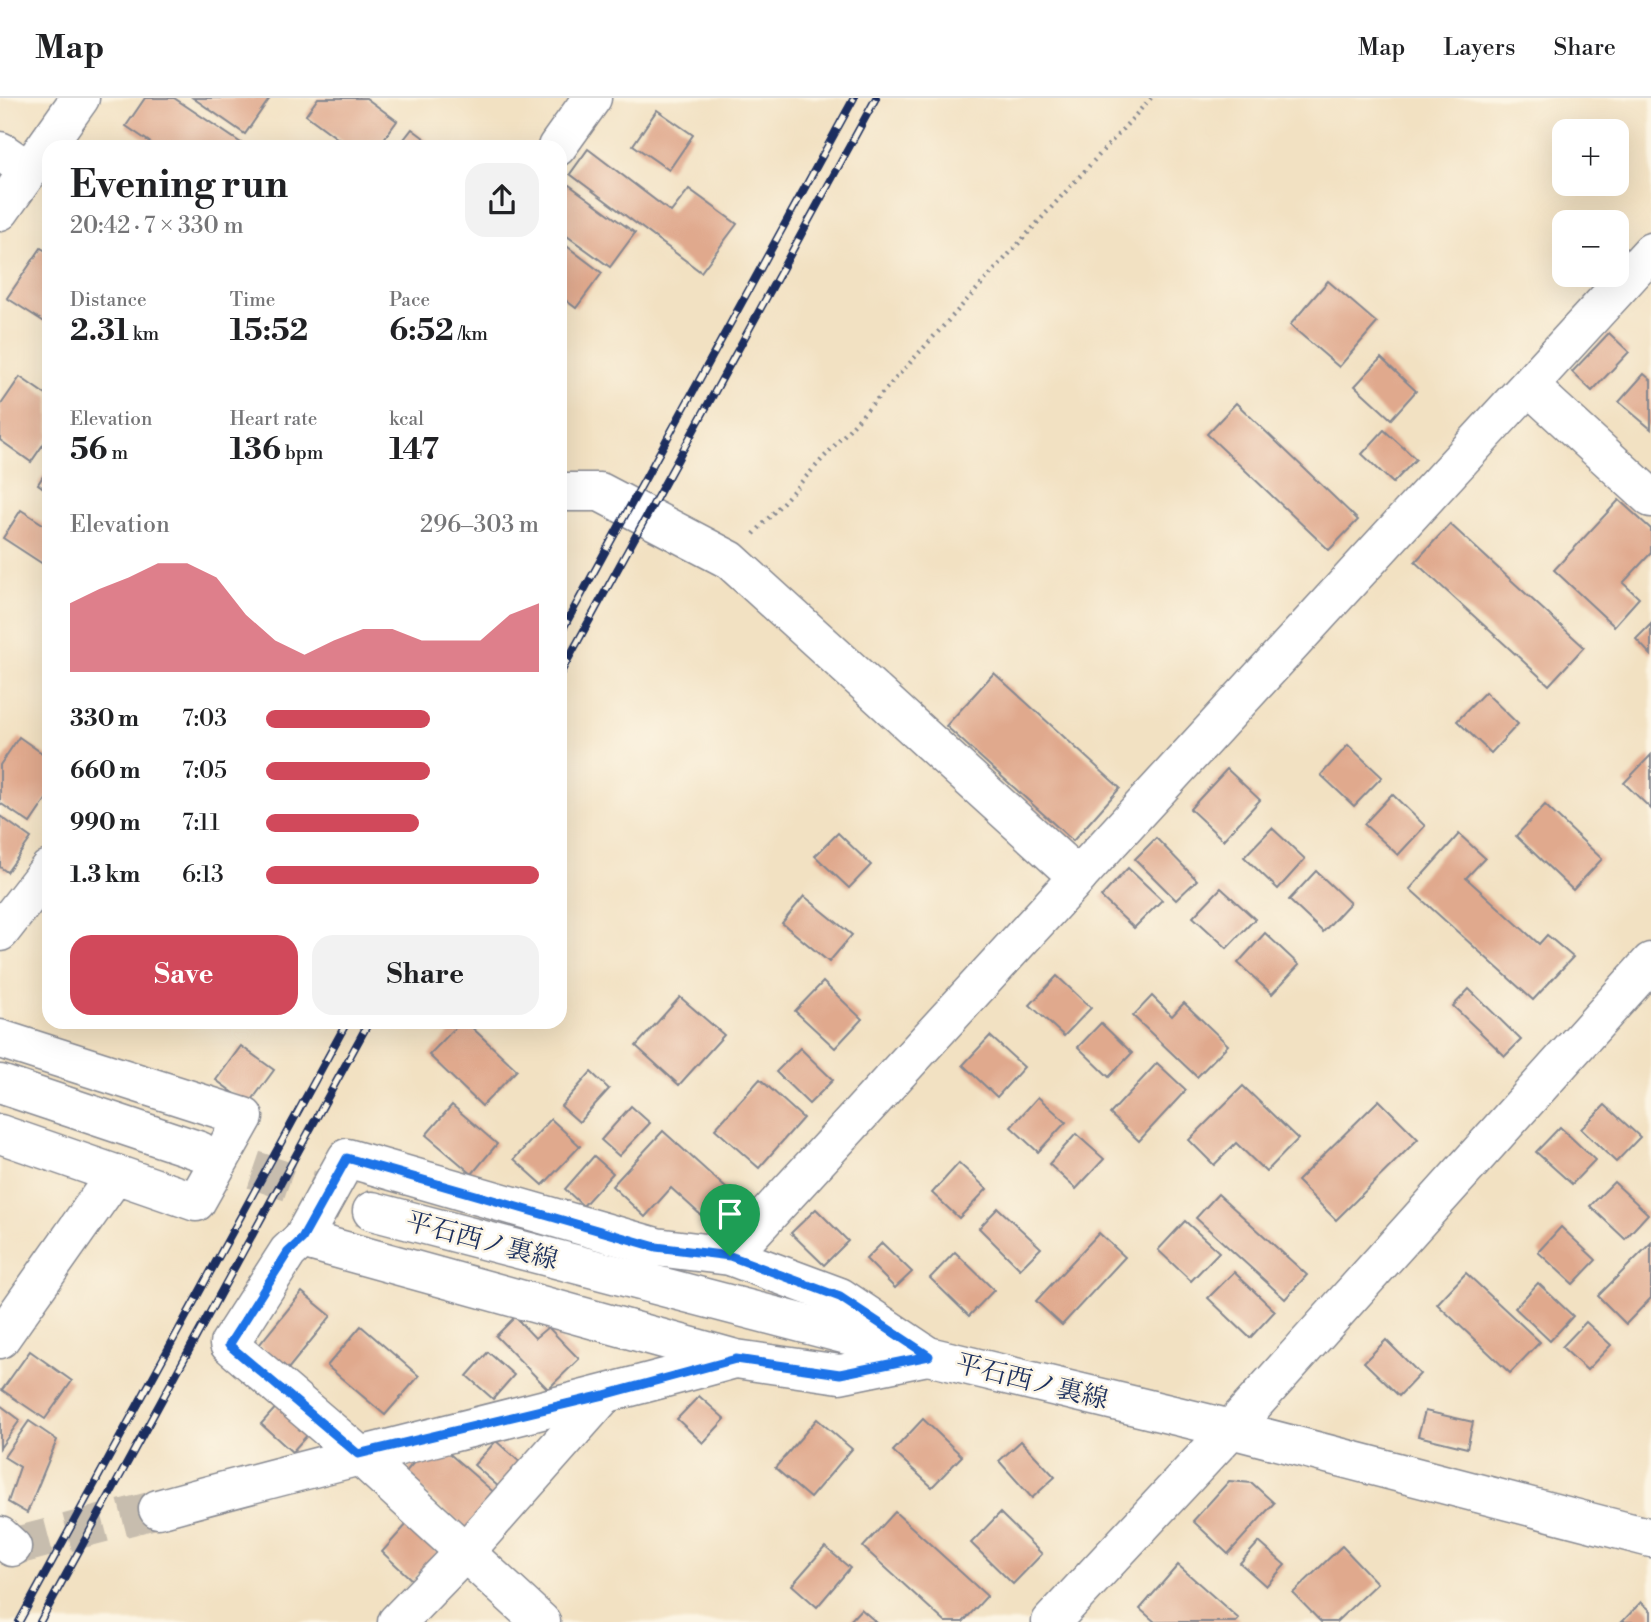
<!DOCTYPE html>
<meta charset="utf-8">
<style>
body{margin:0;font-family:"Libre Bodoni","Noto Serif JP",serif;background:#f2f2f2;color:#202124;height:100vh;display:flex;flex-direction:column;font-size:26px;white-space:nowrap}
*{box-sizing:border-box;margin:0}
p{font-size:23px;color:#757577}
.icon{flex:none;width:38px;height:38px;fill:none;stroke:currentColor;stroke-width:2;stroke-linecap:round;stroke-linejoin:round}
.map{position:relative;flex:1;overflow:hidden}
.details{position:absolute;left:42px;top:42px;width:525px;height:889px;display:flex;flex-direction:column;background:#fff;border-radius:21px;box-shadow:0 7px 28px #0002}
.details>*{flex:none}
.fabs{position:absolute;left:1552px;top:21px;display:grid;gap:14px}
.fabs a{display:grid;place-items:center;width:77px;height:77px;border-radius:14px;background:#fff;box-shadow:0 7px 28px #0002;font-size:35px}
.pin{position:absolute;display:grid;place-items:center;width:60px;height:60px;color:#fff;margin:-72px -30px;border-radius:50% 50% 50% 0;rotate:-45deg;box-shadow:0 0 7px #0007}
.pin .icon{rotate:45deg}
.round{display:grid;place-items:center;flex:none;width:74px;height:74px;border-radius:21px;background:#f2f2f2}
.head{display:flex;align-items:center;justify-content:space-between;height:119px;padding:0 28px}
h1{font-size:38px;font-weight:700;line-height:52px}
.stats{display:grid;grid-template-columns:repeat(3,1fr);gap:10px;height:119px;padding:7px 28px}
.stats div{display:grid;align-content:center}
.stats b{font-size:30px;font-weight:700}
.stats small{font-size:19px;font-weight:400}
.stats p{font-size:19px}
.chart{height:196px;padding:14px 28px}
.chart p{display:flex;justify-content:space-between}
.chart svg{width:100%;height:126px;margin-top:7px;fill:#d1495b;opacity:.7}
.cta{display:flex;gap:14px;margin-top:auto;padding:14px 28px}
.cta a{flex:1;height:80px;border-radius:21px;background:#d1495b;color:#fff;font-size:28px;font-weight:700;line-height:80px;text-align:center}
.cta a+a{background:#f2f2f2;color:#202124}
ul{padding:0 28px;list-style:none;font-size:23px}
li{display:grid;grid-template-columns:112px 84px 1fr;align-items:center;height:52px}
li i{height:18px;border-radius:9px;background:#d1495b}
header{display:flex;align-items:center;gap:42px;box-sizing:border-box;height:98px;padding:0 35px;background:#fff;border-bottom:2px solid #e0e0e0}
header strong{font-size:33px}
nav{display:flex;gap:38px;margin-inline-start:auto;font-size:24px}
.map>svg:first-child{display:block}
</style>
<header>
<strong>Map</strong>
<nav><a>Map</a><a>Layers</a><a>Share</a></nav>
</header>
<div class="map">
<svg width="1651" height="1524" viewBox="0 0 1651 1524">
<rect width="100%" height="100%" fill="#fcf5e5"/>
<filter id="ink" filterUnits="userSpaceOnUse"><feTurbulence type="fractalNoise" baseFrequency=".0143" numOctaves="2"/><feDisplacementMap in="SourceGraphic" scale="14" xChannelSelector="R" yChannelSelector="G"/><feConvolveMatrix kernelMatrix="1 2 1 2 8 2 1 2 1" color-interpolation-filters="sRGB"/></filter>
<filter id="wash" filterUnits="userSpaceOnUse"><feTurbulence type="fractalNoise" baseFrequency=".00686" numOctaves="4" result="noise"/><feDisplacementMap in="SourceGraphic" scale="28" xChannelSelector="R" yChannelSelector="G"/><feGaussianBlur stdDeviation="1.57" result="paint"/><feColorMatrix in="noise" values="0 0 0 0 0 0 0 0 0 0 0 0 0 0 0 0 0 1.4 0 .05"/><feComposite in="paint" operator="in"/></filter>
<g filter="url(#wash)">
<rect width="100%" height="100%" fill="#f2e1c2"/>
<g id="blocks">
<g fill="#e0a98d">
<polygon points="145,0 174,0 247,49 157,49 126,28"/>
<polygon points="193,0 270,0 245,36"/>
<polygon points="318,0 366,0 397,23 378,49 349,49 306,17"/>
<polygon points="657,12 693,37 669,72 633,47"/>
<polygon points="412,31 436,49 398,49"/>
<polygon points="588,51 671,114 689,91 737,126 701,174 570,76"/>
<polygon points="565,84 635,135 610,169 560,133 560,91"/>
<polygon points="560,143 602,175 576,210 560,198"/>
<polygon points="41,150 49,155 49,221 46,225 7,200"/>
<polygon points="1328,183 1377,225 1339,269 1290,227"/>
<polygon points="1609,235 1629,254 1592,293 1572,274"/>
<polygon points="1381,260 1416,293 1391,321 1355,288"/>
<polygon points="1644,276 1651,282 1651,331 1619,304"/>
<polygon points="20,279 49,299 49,338 31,364 0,342 0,308"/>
<polygon points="1236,305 1358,422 1329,452 1207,336"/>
<polygon points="1384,332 1416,361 1393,385 1362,356"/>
<polygon points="49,369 49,394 38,386"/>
<polygon points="1619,402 1651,431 1651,455 1623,485 1639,500 1614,528 1554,472"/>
<polygon points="21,412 49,430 49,470 3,440"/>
<polygon points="1450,426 1584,549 1549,587 1415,464"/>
<polygon points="1651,526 1651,557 1636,541"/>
<polygon points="994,575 1120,690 1073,743 946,628"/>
<polygon points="1485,594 1518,626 1491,655 1457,623"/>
<polygon points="19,639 49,660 49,697 30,725 0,705 0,667"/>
<polygon points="1348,647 1382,679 1354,708 1321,677"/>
<polygon points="1651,657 1651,711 1624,685"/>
<polygon points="1227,671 1260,702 1223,742 1190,711"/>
<polygon points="1392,696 1425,728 1398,757 1364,726"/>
<polygon points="1545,707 1602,761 1573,792 1516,738"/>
<polygon points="0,718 31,740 7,774 0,769"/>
<polygon points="1272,730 1305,761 1278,791 1244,759"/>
<polygon points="838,735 871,767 849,790 815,758"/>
<polygon points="1459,736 1485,760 1466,780 1539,846 1547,837 1573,859 1533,902 1410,791"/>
<polygon points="1156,740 1197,782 1176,802 1135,761"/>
<polygon points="1128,770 1162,802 1134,830 1101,799"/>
<polygon points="1316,773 1350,805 1323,834 1289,802"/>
<polygon points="1221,790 1255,821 1227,850 1193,819"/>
<polygon points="804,798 852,837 829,864 782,825"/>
<polygon points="1265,835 1299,867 1272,896 1238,865"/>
<polygon points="1057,878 1091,910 1064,938 1030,907"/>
<polygon points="823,884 862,921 835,950 795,913"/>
<polygon points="1469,891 1521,942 1505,958 1453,908"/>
<polygon points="1152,898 1172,918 1184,905 1228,947 1197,979 1133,918"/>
<polygon points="680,899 724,937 679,987 636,948"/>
<polygon points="461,924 466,924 517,972 482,1008 429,957"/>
<polygon points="1101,925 1132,955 1109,979 1078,949"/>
<polygon points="990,938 1024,969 997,999 963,967"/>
<polygon points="241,948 274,972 249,1006 216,982"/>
<polygon points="800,950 833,982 809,1006 776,974"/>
<polygon points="1157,965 1186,992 1139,1043 1110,1016"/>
<polygon points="591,974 609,991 579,1024 561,1008"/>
<polygon points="760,981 803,1020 759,1070 715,1031"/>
<polygon points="1243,988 1298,1041 1266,1074 1236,1045 1214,1067 1189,1042"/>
<polygon points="1038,999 1066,1024 1038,1054 1011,1029"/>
<polygon points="1379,1002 1418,1041 1336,1122 1297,1083"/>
<polygon points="452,1007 497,1046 472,1076 426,1037"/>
<polygon points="1605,1007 1640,1039 1616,1064 1581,1031"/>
<polygon points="631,1008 650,1025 619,1058 601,1042"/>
<polygon points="551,1021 580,1048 543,1087 514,1061"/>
<polygon points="1560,1029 1595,1062 1572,1086 1536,1054"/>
<polygon points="663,1033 738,1101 713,1128 671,1090 645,1119 612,1088"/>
<polygon points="1076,1036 1104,1061 1076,1091 1049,1066"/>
<polygon points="594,1058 613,1075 583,1108 565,1091"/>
<polygon points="959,1065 987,1091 959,1120 932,1095"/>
<polygon points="1614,1084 1648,1116 1625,1141 1590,1108"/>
<polygon points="1218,1096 1307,1177 1285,1201 1196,1120"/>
<polygon points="998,1110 1041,1150 1020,1171 979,1130"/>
<polygon points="816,1111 848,1143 824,1167 791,1135"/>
<polygon points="1185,1123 1219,1154 1191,1183 1158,1152"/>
<polygon points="1561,1129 1596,1162 1573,1186 1538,1154"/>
<polygon points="1099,1135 1125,1159 1062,1227 1036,1203"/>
<polygon points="882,1145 912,1174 895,1190 866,1161"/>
<polygon points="1651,1145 1651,1200 1626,1226 1598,1198"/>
<polygon points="955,1154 994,1192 969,1218 930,1180"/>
<polygon points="1234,1174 1275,1213 1250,1240 1208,1200"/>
<polygon points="1466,1175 1540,1244 1510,1275 1437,1206"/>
<polygon points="1538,1185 1573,1218 1550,1243 1515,1210"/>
<polygon points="302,1194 331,1218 288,1271 259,1247"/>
<polygon points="515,1219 535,1240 548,1229 579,1261 548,1291 496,1238"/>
<polygon points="1586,1224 1611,1247 1587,1272 1562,1249"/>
<polygon points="361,1228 419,1278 385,1317 327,1268"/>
<polygon points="1386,1242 1420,1276 1399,1298 1364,1264"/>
<polygon points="30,1253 72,1283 45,1321 2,1292"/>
<polygon points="488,1254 514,1277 493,1301 467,1278"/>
<polygon points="699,1298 725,1321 703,1345 677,1321"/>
<polygon points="280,1305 311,1333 292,1354 261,1326"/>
<polygon points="0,1307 20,1322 0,1350"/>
<polygon points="1425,1313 1473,1324 1467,1350 1418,1338"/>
<polygon points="817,1321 852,1351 810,1400 775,1370"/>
<polygon points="923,1321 962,1358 932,1389 893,1353"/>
<polygon points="29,1323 57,1342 27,1415 8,1404 20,1369 4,1359"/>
<polygon points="496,1343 522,1366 500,1390 474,1367"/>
<polygon points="1021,1343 1055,1379 1032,1400 999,1363"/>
<polygon points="444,1351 497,1397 467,1431 404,1376 422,1355"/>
<polygon points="1229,1383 1252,1385 1274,1405 1228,1456 1193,1423"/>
<polygon points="895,1414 987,1498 963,1524 945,1524 863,1449"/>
<polygon points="1000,1415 1042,1456 1013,1486 971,1445"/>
<polygon points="407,1426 438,1455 412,1482 382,1454"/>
<polygon points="1259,1444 1285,1467 1266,1488 1240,1465"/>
<polygon points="1342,1448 1377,1485 1336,1524 1321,1524 1293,1495"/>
<polygon points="825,1449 850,1470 817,1509 792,1487"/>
<polygon points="1178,1467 1239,1521 1236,1524 1155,1524 1140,1511"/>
<polygon points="1641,1504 1651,1513 1651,1524 1622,1524"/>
<polygon points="861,1511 876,1524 849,1524"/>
</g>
</g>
</g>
<g filter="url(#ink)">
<use href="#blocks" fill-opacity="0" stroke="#868890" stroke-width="2"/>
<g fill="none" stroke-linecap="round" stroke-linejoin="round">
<polyline stroke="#c7bdae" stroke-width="38" stroke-dasharray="38 19" stroke-linecap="butt" points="12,1449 158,1411"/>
<polyline stroke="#c7bdae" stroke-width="38" stroke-dasharray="38 19" stroke-linecap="butt" points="200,1053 372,1113"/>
<defs>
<g id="minor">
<polyline points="557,49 592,0"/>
<polyline points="0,53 29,73"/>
<polyline points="1530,289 1651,400"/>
<polyline points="560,394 600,394 730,462 1078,779"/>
<polyline points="0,834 49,771"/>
<polyline points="0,941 244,1019 196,1104 0,1036"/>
<polygon points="347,1060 656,1149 730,1158 840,1199 928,1258 840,1276 736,1261 302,1141"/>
<polyline points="302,1141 288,1154 229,1246 358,1356 541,1524"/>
<polyline points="730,1158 1651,154"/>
<polyline points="0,1241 116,1076"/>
<path d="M158 1411C350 1358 544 1314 735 1261"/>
<polyline points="0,1438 12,1449"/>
<polyline points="397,1524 465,1454 604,1297"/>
<polyline points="1051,1524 1231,1331 1651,864"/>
</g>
<g id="major">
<polyline points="0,986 200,1053"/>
<polyline points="372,1113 928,1258 1231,1331 1651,1440"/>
</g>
<polyline id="highway" points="0,113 80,0"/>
</defs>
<use href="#minor" stroke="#868890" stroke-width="41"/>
<use href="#major" stroke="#868890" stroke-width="41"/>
<use href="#highway" stroke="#868890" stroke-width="41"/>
<polyline stroke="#868890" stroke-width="4.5" stroke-dasharray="2 5" stroke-linecap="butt" points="754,436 1151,0"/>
<use href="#minor" stroke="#fff" stroke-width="38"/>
<use href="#major" stroke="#fff" stroke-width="38"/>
<use href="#highway" stroke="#fff" stroke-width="38"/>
<defs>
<g id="rail">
<polyline points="560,536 854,0"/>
<polyline points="560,576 876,0"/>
<polyline points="19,1524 347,924"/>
<polyline points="40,1524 369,924"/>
</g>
</defs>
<use href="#rail" stroke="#1b2f5e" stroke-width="8"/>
<use href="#rail" stroke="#fcf5e5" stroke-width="5" stroke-dasharray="16" stroke-linecap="butt"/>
</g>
</g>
<g fill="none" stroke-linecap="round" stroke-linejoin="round" filter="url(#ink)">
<defs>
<polygon id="route" points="347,1060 656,1149 730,1158 840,1199 929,1258 840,1276 736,1261 604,1297 358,1356 229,1247 288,1154 302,1141"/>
</defs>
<use href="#route" stroke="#fff" stroke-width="14"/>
<use href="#route" stroke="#1a73e8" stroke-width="9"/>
</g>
<g text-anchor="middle" stroke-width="5" stroke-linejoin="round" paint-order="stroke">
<g font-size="26" fill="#1b2f5e" stroke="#fcf5e5">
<text transform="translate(482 1142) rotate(15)" y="9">平石西ノ裏線</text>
<text transform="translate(1032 1283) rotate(14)" y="9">平石西ノ裏線</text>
</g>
</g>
</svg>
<div class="fabs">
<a>+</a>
<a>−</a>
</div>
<div class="pin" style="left:730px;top:1158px;background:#1e9e55"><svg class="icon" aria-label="arrive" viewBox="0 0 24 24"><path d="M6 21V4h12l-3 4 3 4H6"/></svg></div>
<section class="details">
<div class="head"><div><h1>Evening run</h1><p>20:42 · 7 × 330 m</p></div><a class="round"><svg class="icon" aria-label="share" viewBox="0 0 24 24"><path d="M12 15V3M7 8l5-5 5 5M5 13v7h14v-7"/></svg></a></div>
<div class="stats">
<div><p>Distance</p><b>2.31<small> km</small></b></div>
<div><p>Time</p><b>15:52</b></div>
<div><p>Pace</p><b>6:52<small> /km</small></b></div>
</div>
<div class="stats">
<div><p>Elevation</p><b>56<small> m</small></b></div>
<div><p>Heart rate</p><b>136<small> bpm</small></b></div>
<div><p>kcal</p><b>147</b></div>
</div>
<div class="chart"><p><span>Elevation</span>296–303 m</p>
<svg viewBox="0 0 160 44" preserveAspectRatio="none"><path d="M0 44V20L10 15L20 11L30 6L40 6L50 11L60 24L70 33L80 38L90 33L100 29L110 29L120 33L130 33L140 33L150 24L160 20V44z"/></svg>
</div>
<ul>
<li><b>330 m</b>7:03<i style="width:60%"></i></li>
<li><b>660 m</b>7:05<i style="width:60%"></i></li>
<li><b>990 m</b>7:11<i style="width:56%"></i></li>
<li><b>1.3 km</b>6:13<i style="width:100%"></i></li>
</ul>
<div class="cta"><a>Save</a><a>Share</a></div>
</section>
</div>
